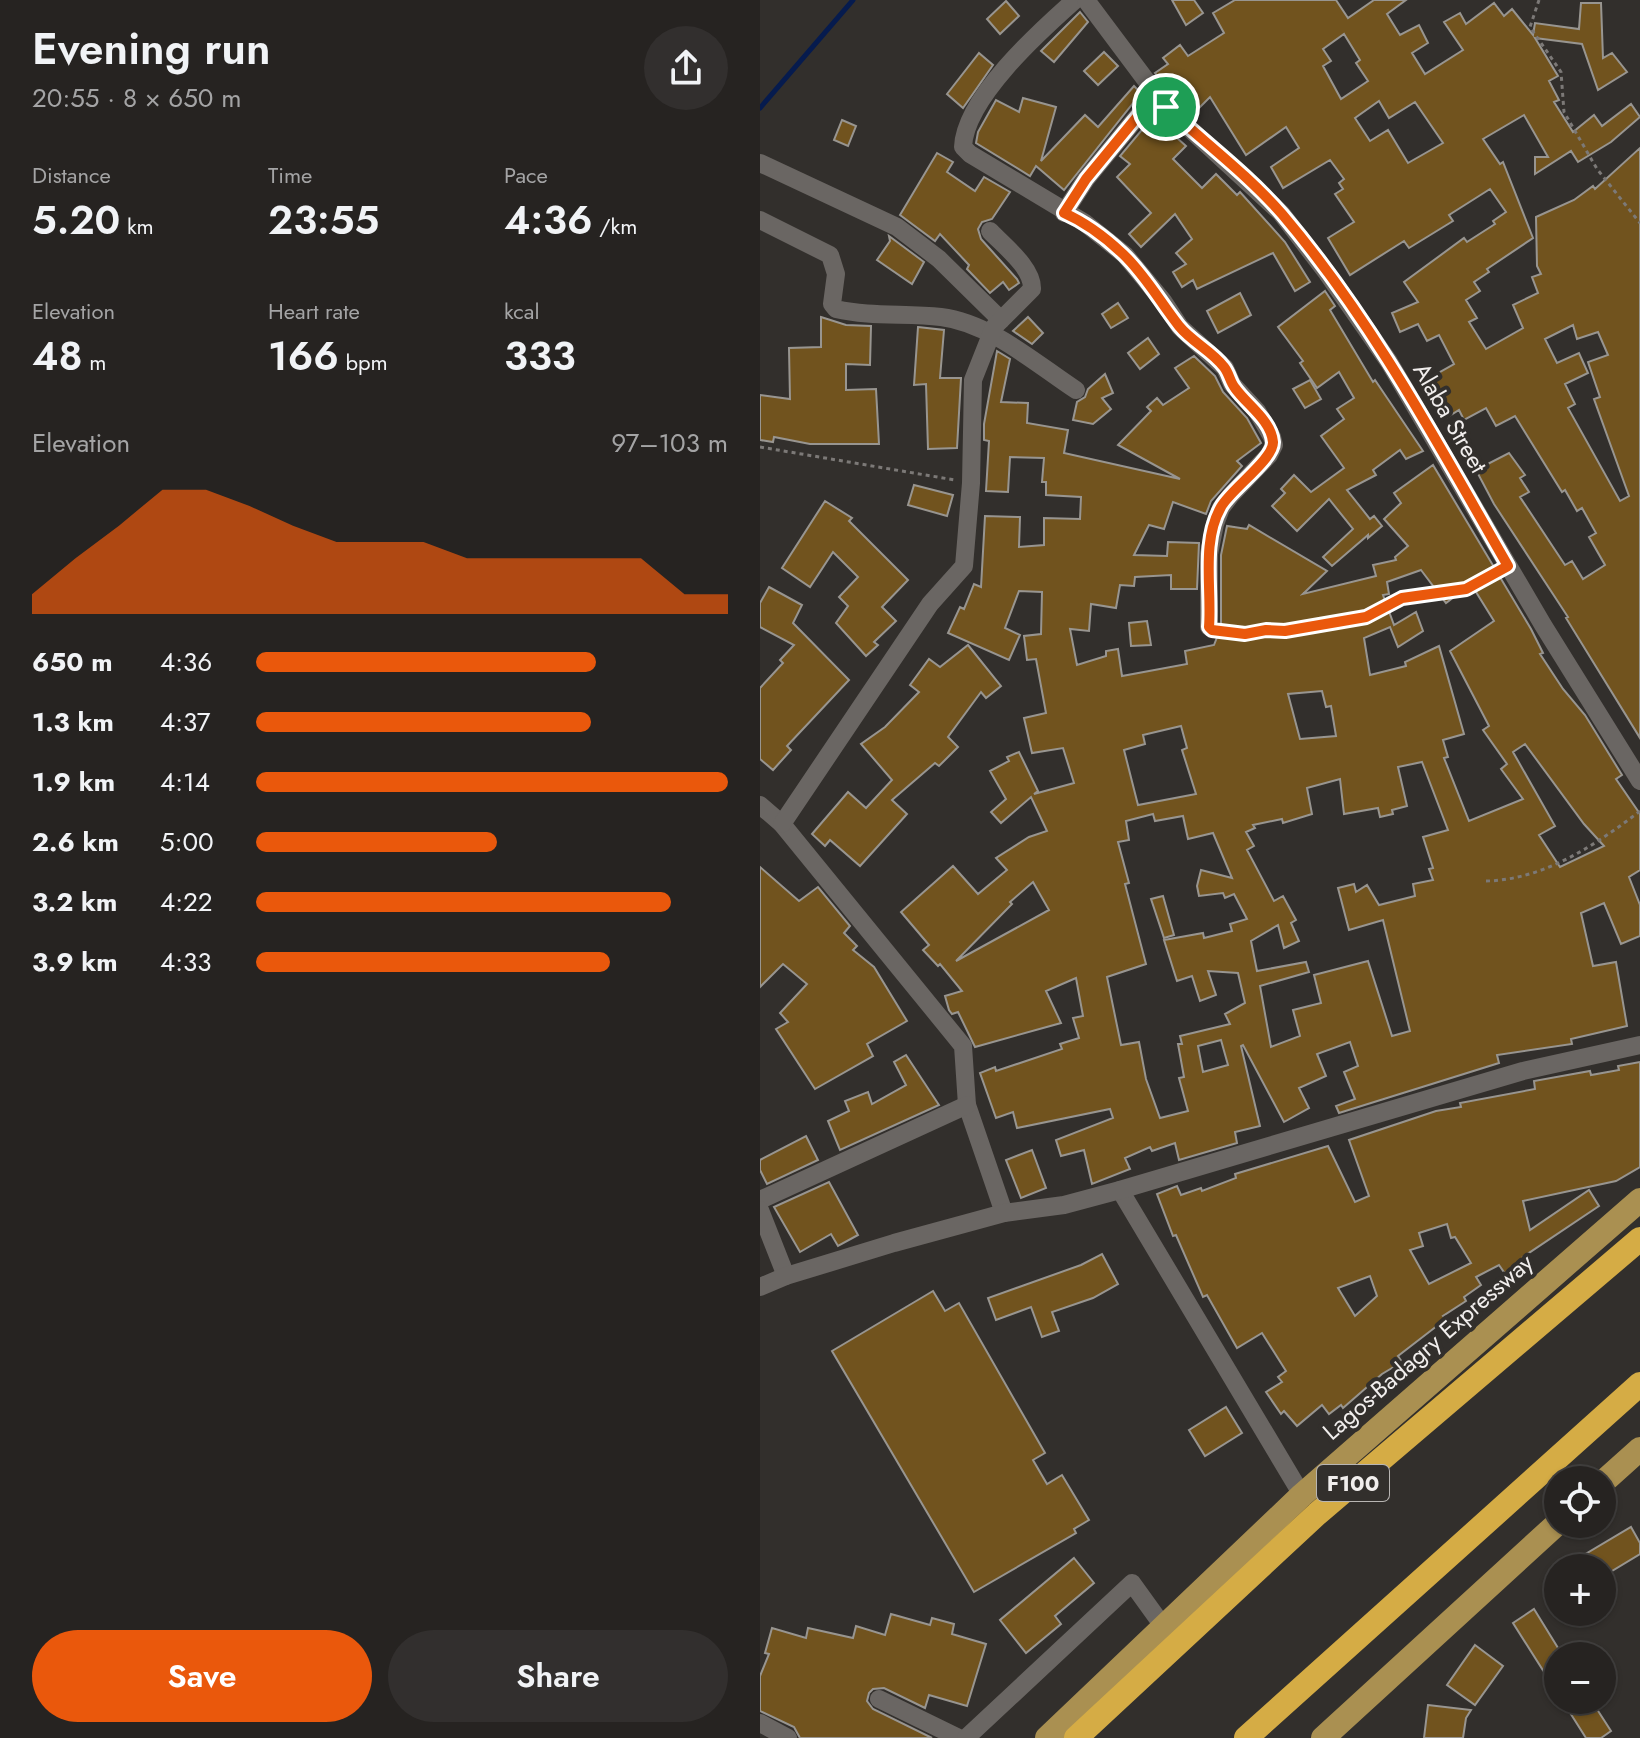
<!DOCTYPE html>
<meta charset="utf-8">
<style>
body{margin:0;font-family:Jost,sans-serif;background:#322f2e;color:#f1f3f6;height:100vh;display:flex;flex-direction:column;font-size:30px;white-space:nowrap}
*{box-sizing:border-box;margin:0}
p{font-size:26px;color:#a4a4a5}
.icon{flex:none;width:44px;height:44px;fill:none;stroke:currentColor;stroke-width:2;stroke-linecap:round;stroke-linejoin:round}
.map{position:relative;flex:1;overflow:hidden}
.panel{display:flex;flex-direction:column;background:#262321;width:760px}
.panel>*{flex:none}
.controls{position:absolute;left:784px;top:1466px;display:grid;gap:16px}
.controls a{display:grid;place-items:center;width:72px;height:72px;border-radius:50%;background:#262321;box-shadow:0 2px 6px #0004,0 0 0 2px #42403f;font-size:40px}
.pin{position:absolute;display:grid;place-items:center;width:68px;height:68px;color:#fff;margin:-34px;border:4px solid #fff;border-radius:50%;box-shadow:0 2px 8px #0007}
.round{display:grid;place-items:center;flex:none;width:84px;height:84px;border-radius:42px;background:#322f2e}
.headline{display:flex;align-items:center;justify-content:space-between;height:136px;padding:0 32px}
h1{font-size:44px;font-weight:600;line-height:60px}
.figures{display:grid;grid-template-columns:repeat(3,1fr);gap:12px;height:136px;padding:8px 32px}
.figures div{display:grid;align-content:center}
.figures b{font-size:40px;font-weight:600}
.figures small{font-size:22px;font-weight:400}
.figures p{font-size:22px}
.chart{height:224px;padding:16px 32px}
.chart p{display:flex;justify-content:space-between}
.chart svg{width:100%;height:144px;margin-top:8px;fill:#ea580c;opacity:.7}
.button{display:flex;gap:16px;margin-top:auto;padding:16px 32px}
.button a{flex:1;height:92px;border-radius:48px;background:#ea580c;color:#fff;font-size:32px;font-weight:600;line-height:92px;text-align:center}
.button a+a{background:#322f2e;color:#f1f3f6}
ul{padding:0 32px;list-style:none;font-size:26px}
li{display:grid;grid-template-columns:128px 96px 1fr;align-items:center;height:60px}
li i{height:20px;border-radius:10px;background:#ea580c}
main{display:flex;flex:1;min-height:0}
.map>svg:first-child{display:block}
</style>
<main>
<section class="panel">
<div class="headline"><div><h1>Evening run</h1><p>20:55 · 8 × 650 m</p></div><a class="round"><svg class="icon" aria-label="share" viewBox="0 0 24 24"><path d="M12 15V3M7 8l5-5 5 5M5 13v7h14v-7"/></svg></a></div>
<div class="figures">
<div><p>Distance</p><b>5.20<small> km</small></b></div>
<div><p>Time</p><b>23:55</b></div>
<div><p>Pace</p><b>4:36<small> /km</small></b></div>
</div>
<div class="figures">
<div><p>Elevation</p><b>48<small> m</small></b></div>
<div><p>Heart rate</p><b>166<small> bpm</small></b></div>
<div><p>kcal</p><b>333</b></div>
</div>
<div class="chart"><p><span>Elevation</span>97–103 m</p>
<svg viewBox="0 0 160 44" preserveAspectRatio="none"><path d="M0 44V38L10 27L20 17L30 6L40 6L50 11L60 17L70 22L80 22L90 22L100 27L110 27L120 27L130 27L140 27L150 38L160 38V44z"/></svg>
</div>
<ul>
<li><b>650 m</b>4:36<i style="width:72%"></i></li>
<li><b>1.3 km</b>4:37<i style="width:71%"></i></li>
<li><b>1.9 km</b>4:14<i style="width:100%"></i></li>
<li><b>2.6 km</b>5:00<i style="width:51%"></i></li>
<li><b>3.2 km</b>4:22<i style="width:88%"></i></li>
<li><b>3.9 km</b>4:33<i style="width:75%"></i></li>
</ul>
<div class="button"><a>Save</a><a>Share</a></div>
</section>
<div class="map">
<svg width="880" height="1738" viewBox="0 0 880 1738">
<rect width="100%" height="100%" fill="#322f2c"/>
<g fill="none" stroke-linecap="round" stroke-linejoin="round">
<polyline stroke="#061b4e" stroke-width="5" points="0,108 93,0"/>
</g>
<g fill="#71531e" stroke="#989590" stroke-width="2" fill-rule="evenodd">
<polygon points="412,0 434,0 443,13 426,25"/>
<path d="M475 0H576L588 18 614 0H646L627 14 640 35 659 25 668 43 652 53 665 74 703 50 684 22 700 13 706 24 734 3 744 16 752 9 773 35 775 23 819 29 821 3H841L843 58 852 53 867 72 838 90 822 44 775 38 798 76 789 81 799 100 794 102 813 132 834 115 842 126 871 104 880 117 851 142 818 162 811 151 775 174V157H788L764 115 723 139 740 164 743 162 773 238 727 269 729 272 714 282 720 291 706 300 717 318 709 322 726 349 763 328 753 305 778 293 772 277 781 274 777 266 776 217 814 200 833 186 835 189 880 148V738L806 618 808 617 734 504 716 470 749 453 765 475 760 478 769 492 760 497 805 565 812 561 823 579 845 565 829 537 836 533 822 508 817 511 805 490 802 492 755 416 736 426 726 408 704 420 699 410 686 418 666 380 694 364 679 335 667 341 658 324 640 332 632 313 658 302 644 282 704 238 707 242 735 224 733 221 746 212 730 189 689 215 693 221 649 248 644 241 590 275 568 238 594 222 575 194 583 189 579 183 584 179 570 160 523 188 511 167 539 148 526 127 486 155 450 97 437 110 423 96 417 101 395 73 408 64 403 58 420 45 428 56 464 33 453 13ZM584 34 600 60 596 63 608 81 581 99 563 66 571 61 563 49ZM619 101 629 118 655 102 683 143 648 163 628 130 610 141 595 118ZM813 325 817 339 838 332 848 355 828 362 840 397 834 399 869 496 860 501 808 408 815 404 805 384 828 373 819 353 797 363 785 339Z"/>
<polygon points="246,1 259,16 240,34 227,19"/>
<polygon points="320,12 328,22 294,62 281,51"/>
<polygon points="344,52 358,66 338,85 324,71"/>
<polygon points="219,53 233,65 203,108 187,94"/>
<polygon points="374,86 381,93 304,190 276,166 270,176 216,143 218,132 236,100 259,112 263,98 296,107 281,161 325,115 338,127"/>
<polygon points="396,113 398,116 395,118 426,146 413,159 442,188 456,174 477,195 480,192 525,242 550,282 535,291 513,253 437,289 433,280 422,287 413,272 426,264 416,253 432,239 415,214 381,247 369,234 391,213 357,177 370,164 360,156"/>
<polygon points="82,120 96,126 88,146 74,140"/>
<polygon points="177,153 193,162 187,172 215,191 224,177 250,192 232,219 222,222 218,229 221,239 257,279 259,283 249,290 243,282 230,293 207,269 209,265 180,234 175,241 140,215"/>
<polygon points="129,236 164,262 152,284 117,260 130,241"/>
<polygon points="565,291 575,306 570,310 613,382 615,380 663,451 646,459 640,450 613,470 616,475 587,490 610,519 614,516 622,526 608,538 608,535 572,566 563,557 593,529 569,499 537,531 512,506 525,493 521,489 534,475 551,492 584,468 561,436 584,419 577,409 594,398 579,372 557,388 540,363 543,361 518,327"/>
<polygon points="480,293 491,315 458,333 447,311"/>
<polygon points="358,303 368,318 351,328 342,314"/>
<polygon points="61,317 86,325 111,326 110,365 86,364 86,390 116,389 119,444 50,444 14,437 13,442 0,440 0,395 30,399 29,348 61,347"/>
<polygon points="268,317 283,333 272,344 253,331"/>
<polygon points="158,327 184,330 180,378 201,378 197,448 168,449 166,384 154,385"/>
<polygon points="388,338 399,354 380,369 368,353"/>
<path d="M237 351 250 359 241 402 268 403 267 423 308 430 304 453 420 479 358 445 391 411 387 407 397 398 403 405 429 388 415 368 434 356 455 376 463 392 487 418 501 443 477 461 482 466 451 501 446 514 413 502 404 529 389 525 374 555 407 556 408 542 439 543 437 589H411V575L375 577 374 586 360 585 356 608 331 604 329 631 310 629 317 665 346 656V651L358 649 362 676 427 664 425 651 454 645 461 627V555L467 526 487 529 489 525 567 571 543 594 616 576 613 565 636 560 635 557 648 546 624 519 641 503 634 493 673 465 771 629 783 653 780 654 803 689 825 715 862 775 856 779 880 814V870L869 877 880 905V936L861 944 844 903 821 913 833 966 856 962 867 1026 811 1039 812 1044 737 1055 739 1063 579 1113 576 1106 595 1099 584 1072 598 1066 590 1042 557 1054 566 1076 539 1088 549 1108 524 1122 483 1045 481 1046 500 1126 475 1132 477 1143 419 1160 415 1143 392 1151 390 1147 365 1158 370 1169 332 1184 324 1150 301 1156 296 1140 353 1118 350 1109 257 1128 253 1112 236 1118 220 1073 235 1067 236 1071 302 1049 300 1044 319 1038 313 1018 323 1016 316 978 286 991 301 1023 215 1047 198 1012 192 1014 189 1010 185 996 202 991 180 964 178 966 163 950 169 945 141 912 193 866 218 894 247 870 236 858 269 837 287 831 271 797 241 823 231 812 246 799 230 771 249 761 247 757 259 752 278 791 274 794 314 783 303 748 272 753 264 718 286 713 276 659 267 660 264 636 281 634 282 592 259 591 245 628 260 635 249 660 188 633 200 607 204 609 214 584 221 587 225 516 260 517 259 547 284 545V518L320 519 321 497 286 495V482H282L284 458 250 457 248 492 226 491 229 441 224 440V424ZM661 570 686 603 711 584 734 621 690 651 729 726 723 730 747 764 741 769 763 799 709 821 684 758 688 757 683 740 704 734 679 646 645 662 646 666 610 675 604 638 630 627 638 647 663 631 656 612 634 625 623 595 629 594 627 582ZM562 691 566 707 571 706 576 736 540 739 528 694ZM421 726 427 748 422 750 436 794 378 805 364 750 385 744 383 735ZM765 744 824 824 844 846 800 867 779 835 795 826 753 752ZM662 762 688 830 663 837 673 868 669 869 673 880 653 884 655 896 619 905 607 885 596 892 594 884 578 888 589 930 623 920 650 1031 632 1036 608 961 554 975 561 1003 533 1010 540 1036 511 1047 500 986 549 972 546 962 497 971 491 941 518 925 524 948 539 941 531 923 536 920 523 896 514 901 487 850 494 846 486 832 495 828 493 825 522 819 523 823 552 814 547 788 580 779 584 814 618 808 620 817 633 814 632 810 647 806 638 767ZM393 814 395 821 423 816 428 839 453 833 472 878 441 870 437 886 439 896 463 893 465 898 474 894 487 919 470 924 472 931 444 938 443 933 404 940 417 981 432 976 440 1001 456 995 448 971 478 973 485 1003 465 1014 470 1024 420 1036 422 1044H418L424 1077 419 1078 428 1111 400 1118 386 1079 379 1042 361 1045 347 977 386 964 365 884 369 883 358 842 369 840 366 821ZM273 882 289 910 196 961 252 904 250 902ZM461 1040 468 1065 443 1072 438 1046Z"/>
<polygon points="345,374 353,393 342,398 351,409 333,424 313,420 317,402 325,397 328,389"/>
<polygon points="550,380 561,399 545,408 533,389"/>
<polygon points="154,485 193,495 187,516 148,505"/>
<polygon points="65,501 92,518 89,521 148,580 122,607 136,621 114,642 118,645 106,656 76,623 88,606 79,597 98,577 73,552 50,587 22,568"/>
<polygon points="9,587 42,605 33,623 89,680 27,746 31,750 13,770 0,759 0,688 23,663 20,660 34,645 0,627 0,603"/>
<polygon points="387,621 391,645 371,646 369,623"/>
<polygon points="208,645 241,686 226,698 221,692 188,737 198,747 179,766 175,763 132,800 147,814 100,866 70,840 65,846 52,834 88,792 106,808 132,780 101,744 125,727 159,692 150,685 169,659 180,667"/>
<polygon points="0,867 39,901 58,887 90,926 84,933 97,946 93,950 114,967 147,1021 107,1044 113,1056 55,1089 16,1029 28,1022 20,1013 47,984 23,964 0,987"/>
<polygon points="403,896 414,935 404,938 391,899"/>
<polygon points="146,1055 179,1105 80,1150 68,1121 89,1111 85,1101 108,1092 112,1104 146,1085 134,1062"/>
<path d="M880 1062V1167L856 1181 763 1201 770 1230 829 1190 839 1206 763 1257 768 1263 748 1278 739 1265 716 1277 721 1285 704 1297 706 1301 683 1316 686 1319 638 1356 642 1362 622 1374 583 1408 581 1405 569 1414 562 1405 537 1426 524 1411 521 1414 506 1392 522 1382 518 1377 526 1371 502 1333 477 1348 447 1295 443 1297 416 1235 413 1236 397 1194 417 1186 421 1195 441 1188 442 1191 476 1178 475 1174 568 1146 595 1202 609 1196 589 1140 676 1111 701 1107 700 1103 775 1089 774 1081 830 1071 831 1075 859 1070 858 1066ZM687 1224 691 1238 695 1237 711 1263 669 1284 650 1250 663 1246 659 1233ZM610 1276 617 1296 595 1316 578 1288Z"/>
<polygon points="46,1136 58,1160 7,1184 0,1170 0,1160"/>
<polygon points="272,1150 286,1188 261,1198 246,1160"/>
<polygon points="69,1182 98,1235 78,1246 71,1234 40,1252 14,1207"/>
<polygon points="342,1254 358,1284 333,1298 292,1312 299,1331 282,1337 271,1307 236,1320 228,1298 321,1265"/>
<polygon points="173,1291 185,1311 199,1303 285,1453 273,1460 287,1484 302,1475 329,1520 314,1529 316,1533 214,1592 72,1351"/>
<polygon points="466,1407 482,1433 445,1456 429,1430"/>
<polygon points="871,1527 880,1543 880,1554 842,1577 842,1568 802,1568"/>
<polygon points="314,1558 334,1583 295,1616 301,1624 266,1653 240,1620"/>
<polygon points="774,1609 803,1656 798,1656 798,1694 753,1623"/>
<polygon points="131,1614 170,1625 172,1618 194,1624 192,1634 226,1644 207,1706 169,1695 165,1708 124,1688 113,1689 109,1693 107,1701 113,1709 172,1738 40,1738 34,1727 0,1711 0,1676 9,1654 5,1653 12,1628 46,1638 48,1628 93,1638 96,1626 125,1635"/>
<polygon points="715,1645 743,1666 715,1705 687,1685"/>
<polygon points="802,1700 831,1700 851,1731 841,1738 826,1738"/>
<polygon points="668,1705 711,1710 706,1718 703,1738 664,1738"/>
</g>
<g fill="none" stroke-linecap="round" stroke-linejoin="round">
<g stroke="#7c7977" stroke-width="3" stroke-dasharray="4 4" stroke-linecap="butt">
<polyline points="779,0 770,27 801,72 804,112 837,169 880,223"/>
<polyline points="0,447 195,480"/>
<polyline points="465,632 525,631 606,617 642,598 694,592 735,574"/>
<path d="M726 881C783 880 836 845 880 811"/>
</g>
<g stroke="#6a6663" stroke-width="18">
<path d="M315 0C280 31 205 98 203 147L210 154 325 223 365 255 403 301 420 327 465 368 472 384 497 411 512 437 514 445 509 455 471 495 461 508 455 524 449 554V627"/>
<polyline points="326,0 406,107 521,213 567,273 629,362 783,625 880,781"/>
<polyline points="0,163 137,227 179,259 241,320"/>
<polyline points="304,213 326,179 396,94"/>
<path d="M0 220 70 255 76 274 72 304 76 309C110 317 146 313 181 317 230 323 275 363 316 390"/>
<polyline points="0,805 22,824 203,1046 207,1105 244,1213"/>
<path d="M22 824 170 604 204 566 211 483 213 380 234 327 272 289C273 268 244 246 230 231"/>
<polyline points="360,1190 542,1495"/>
<polyline points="0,1200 207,1105"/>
<polyline points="0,1210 26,1276"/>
<polyline points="0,1287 26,1276 134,1243 244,1213 304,1205 360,1190 763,1071 880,1045"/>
<polyline points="119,1699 199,1738"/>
<polyline points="0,1723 28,1738"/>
<polyline points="206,1738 372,1583 403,1626"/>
</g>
<g stroke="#aa9051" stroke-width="24">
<polyline points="842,1483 880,1449"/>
<polyline points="287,1738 542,1495 880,1200"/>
<polyline points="563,1738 798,1523"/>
</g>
<g stroke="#d5ac45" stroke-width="24">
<polyline points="316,1738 557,1514 880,1239"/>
<polyline points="486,1738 880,1384"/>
</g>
</g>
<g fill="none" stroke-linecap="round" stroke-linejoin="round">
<defs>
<path id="route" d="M396 94 406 107C444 142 488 175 522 214 613 321 679 446 748 566L706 589 642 598 606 617 525 631 506 630 485 634 452 630 449 627C452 589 441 542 461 507 470 490 514 459 513 442 511 420 487 405 475 388 470 382 469 373 464 367 452 351 432 342 419 326 400 302 386 276 363 254 345 237 327 223 304 213L326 179Z"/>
</defs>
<use href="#route" stroke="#fff" stroke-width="16"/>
<use href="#route" stroke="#ea580c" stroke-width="10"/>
</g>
<g text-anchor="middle" stroke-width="8" stroke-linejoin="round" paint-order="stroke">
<rect fill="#322f2c" stroke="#b8b5b3" stroke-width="2" x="557" y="1465" width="72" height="36" rx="6"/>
<g font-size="22" font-weight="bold" fill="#f1eeed">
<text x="593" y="1491">F100</text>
</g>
<g font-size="24" fill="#f1eeed" stroke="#322f2c">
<text transform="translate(690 418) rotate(60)" y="8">Alaba Street</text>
<text transform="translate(668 1347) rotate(-41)" y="8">Lagos-Badagry Expressway</text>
</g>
</g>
</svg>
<div class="controls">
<a><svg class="icon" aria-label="locate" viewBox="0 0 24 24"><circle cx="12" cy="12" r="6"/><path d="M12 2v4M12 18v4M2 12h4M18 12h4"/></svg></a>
<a>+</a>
<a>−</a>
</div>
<div class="pin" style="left:406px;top:107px;background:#1e9e55"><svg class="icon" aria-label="arrive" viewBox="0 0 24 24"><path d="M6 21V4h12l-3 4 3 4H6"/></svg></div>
</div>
</main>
